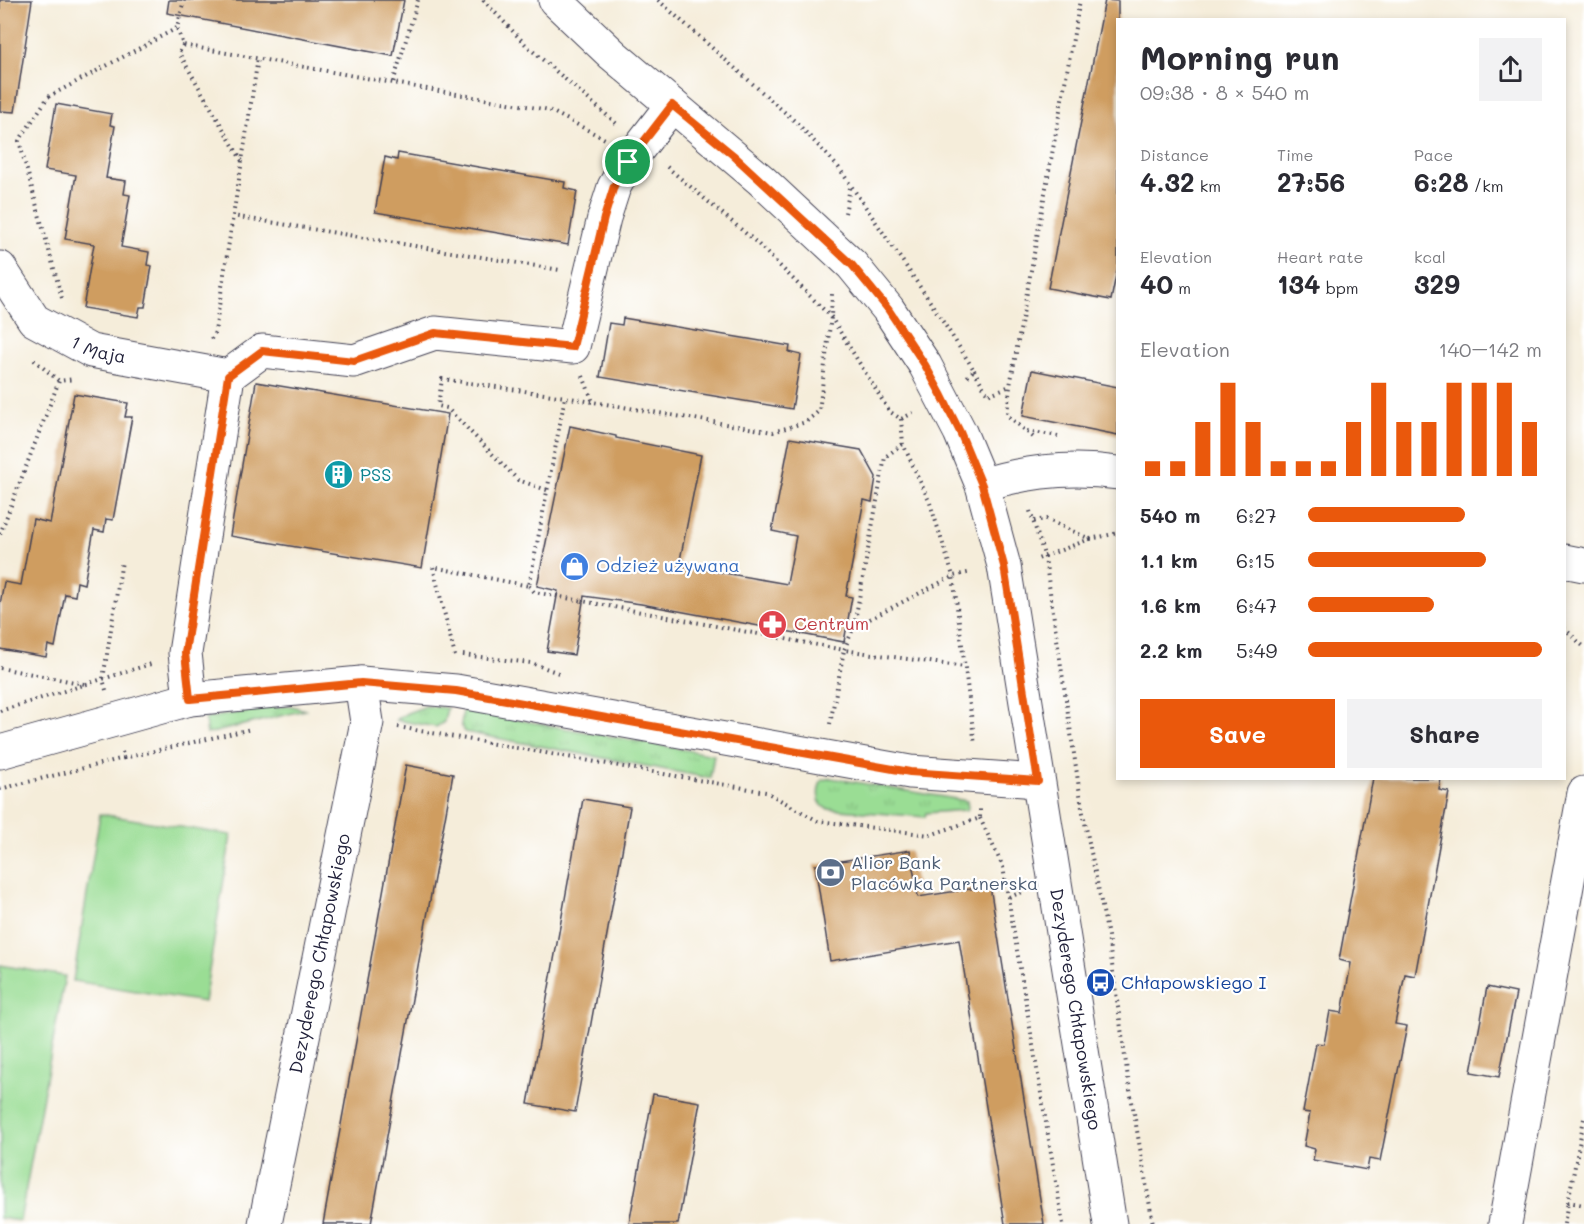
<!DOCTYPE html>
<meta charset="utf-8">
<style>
body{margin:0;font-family:Mali,sans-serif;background:#f2f2f3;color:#2b2b33;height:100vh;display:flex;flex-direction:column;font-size:22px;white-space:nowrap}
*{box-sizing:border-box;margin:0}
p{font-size:20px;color:#7c7c81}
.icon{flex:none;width:33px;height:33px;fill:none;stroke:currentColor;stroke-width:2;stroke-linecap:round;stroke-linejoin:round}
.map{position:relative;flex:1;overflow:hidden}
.panel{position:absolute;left:1116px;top:18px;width:450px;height:762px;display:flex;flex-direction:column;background:#fff;border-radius:0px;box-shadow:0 3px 9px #0003}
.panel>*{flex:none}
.pin{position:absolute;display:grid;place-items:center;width:51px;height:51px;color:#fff;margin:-26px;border:3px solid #fff;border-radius:50%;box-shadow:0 2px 6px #0007}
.round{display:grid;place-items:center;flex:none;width:63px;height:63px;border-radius:0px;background:#f2f2f3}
.headline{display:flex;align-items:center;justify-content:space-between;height:102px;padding:0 24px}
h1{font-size:33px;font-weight:800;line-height:45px}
.figures{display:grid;grid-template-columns:repeat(3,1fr);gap:9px;height:102px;padding:6px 24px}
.figures div{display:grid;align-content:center}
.figures b{font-size:26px;font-weight:800}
.figures small{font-size:16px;font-weight:400}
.figures p{font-size:16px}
.chart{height:168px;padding:12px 24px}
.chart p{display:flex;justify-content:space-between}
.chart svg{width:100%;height:108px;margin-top:6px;stroke:#ea580c;stroke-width:6}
.action{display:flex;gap:12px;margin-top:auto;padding:12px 24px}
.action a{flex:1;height:69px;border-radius:0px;background:#ea580c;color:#fff;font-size:24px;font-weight:800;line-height:69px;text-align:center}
.action a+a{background:#f2f2f3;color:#2b2b33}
ul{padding:0 24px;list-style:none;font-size:20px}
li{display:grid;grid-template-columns:96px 72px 1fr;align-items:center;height:45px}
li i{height:15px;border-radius:8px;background:#ea580c}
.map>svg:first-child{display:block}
</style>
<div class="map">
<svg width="1584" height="1224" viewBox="0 0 1584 1224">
<defs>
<pattern id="grass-tufts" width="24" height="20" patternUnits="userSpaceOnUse" patternTransform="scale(1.5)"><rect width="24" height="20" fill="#9add94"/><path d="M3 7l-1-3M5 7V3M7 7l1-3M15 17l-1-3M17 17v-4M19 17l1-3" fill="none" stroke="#84bd80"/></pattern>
</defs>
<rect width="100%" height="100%" fill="#fff"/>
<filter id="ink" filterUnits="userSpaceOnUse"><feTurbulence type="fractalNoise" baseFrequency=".0167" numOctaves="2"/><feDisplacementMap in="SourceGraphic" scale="12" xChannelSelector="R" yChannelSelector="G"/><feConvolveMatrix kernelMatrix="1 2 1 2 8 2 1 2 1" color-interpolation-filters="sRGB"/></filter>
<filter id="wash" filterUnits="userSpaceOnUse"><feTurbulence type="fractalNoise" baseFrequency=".008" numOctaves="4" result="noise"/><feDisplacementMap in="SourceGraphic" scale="24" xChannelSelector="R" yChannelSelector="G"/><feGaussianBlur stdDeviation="1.35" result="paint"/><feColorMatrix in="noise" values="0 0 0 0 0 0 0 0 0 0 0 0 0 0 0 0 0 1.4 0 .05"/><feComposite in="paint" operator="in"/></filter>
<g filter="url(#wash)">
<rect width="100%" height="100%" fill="#f5edda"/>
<g fill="url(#grass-tufts)" stroke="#5e8068" stroke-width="1.5">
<polygon points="292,706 305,710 207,734 205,719 260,708"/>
<polygon points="426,706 447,708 444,722 436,727 396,720 407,713"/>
<polygon points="463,710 714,755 710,778 465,732 461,725"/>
<path d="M831 778 967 801 968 808 966 810 926 813 925 817 827 809C816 804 817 789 822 780Z"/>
</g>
<g fill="#9add94" stroke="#5e8068" stroke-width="1.5">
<polygon points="100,814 231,835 204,1002 73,981"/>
<polygon points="0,965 65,976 20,1221 0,1218"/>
</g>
<g id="blocks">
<g fill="#cf9d60">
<polygon points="0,0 32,0 15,112 0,111"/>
<polygon points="169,0 404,0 393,56 167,13"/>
<polygon points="1105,0 1118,1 1118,266 1111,300 1048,288"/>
<polygon points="56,104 112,114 110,125 115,126 106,178 126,181 124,194 130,195 121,247 149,252 147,265 152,266 145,307 140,307 138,317 83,308 94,244 65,239 76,175 45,170"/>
<polygon points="398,153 565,182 564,188 577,191 568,245 375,212 385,157 397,160"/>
<polygon points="623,318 790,346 789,352 801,355 792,409 600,377 609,323 622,325"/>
<polygon points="1032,370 1118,387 1118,435 1023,416"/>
<polygon points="256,382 448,414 422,568 230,536"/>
<polygon points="74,394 128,403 125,417 132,417 113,520 106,519 104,532 94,530 84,584 77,582 75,596 65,594 55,647 48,645 46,657 0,649 0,604 4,582 21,585 33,519 50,523"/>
<polygon points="570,426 616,436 616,438 701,455 679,565 787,584 796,536 772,531 790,438 861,450 876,477 872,502 864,500 846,596 852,597 844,642 641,604 584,596 574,655 547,651 558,591 537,586"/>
<polygon points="406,765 453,774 371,1224 323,1224"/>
<polygon points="1373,778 1441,778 1439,790 1449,792 1415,976 1405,974 1395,1024 1407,1026 1380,1161 1369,1159 1367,1170 1313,1160 1315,1149 1304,1146 1310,1113 1303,1112 1316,1043 1324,1044 1330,1011 1342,1013 1351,963 1339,960"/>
<polygon points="583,799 630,807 575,1112 528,1104"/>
<polygon points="910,850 918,897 990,886 1044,1224 1005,1224 959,940 830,961 815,865"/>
<polygon points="1487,987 1516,993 1499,1077 1471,1072"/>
<polygon points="653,1094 700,1102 678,1224 629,1224"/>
</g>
</g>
</g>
<g filter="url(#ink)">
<use href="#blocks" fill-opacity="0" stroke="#424053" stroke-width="1.5"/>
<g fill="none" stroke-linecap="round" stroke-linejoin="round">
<defs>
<g id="minor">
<path id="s1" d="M555 0 613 55 761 180 852 265 888 309 925 365 960 432 982 485 1004 566 1110 1224"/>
<path id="s2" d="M0 268 34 320 91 351 228 376"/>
<path d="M982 485C1027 471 1071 466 1118 473"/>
<polyline points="1564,561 1584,565"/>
<polyline points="190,699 185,653 228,376 262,351 354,361 435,333 573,347 604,218 614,187 628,162 672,105"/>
<polyline points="0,752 190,699 361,683 456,691 910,772 1038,781"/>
<path id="s3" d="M265 1224 367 722 361 683"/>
<polyline points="1505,1224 1584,793"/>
</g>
</defs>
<use href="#minor" stroke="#424053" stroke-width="35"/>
<g stroke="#424053" stroke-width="4" stroke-dasharray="1.5 4.5" stroke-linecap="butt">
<polyline points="184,0 177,28 183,45 393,83"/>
<polyline points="418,0 393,83 549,110 605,139"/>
<polyline points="483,0 528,47 617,124"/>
<polyline points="658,0 798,124 839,168 931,303 974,370 967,377"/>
<polyline points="183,45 179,53 242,161 258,58"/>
<polyline points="242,161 233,216 560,270"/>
<polyline points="667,167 756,242 831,317 889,411 901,419 913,413"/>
<polyline points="845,213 850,188"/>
<polyline points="62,298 19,141 48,97 177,28"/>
<polyline points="211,339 215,332 233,216"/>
<polyline points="34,360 59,381"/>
<polyline points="974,370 988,395 1010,386"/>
<polyline points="583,376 593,402 773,432 806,422 819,411 831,317 832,294"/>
<polyline points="901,419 903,444 930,503 953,576 972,572"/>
<polyline points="1027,431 1058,436"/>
<polyline points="1033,437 1007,415 1010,386 1080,0"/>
<polyline points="547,490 518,480 447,408 438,406 442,379 565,397"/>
<polyline points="1030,511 1045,558 1082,808 1108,936 1128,1078 1153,1224"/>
<polyline points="1034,521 1046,519 1090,539 1035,560"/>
<polyline points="0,534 59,381 74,379"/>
<polyline points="1090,539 1118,533"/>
<polyline points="529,586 534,592 844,650 854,627 953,576 975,745"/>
<polyline points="854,626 885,457 903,444"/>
<polyline points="1564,628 1584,647"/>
<polyline points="463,655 531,663 559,673"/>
<polyline points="455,656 433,567 529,586 565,397 592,402"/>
<polyline points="0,668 85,684"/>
<polyline points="106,690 103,679 122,561"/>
<polyline points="0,711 154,663"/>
<polyline points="830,724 844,650 965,667"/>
<polyline points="398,727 766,792 818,821 930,835 980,818 980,809"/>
<polyline points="122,752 124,758 251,729"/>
<polyline points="0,789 124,758"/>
<polyline points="980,818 1003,867 1063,1224"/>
<polyline points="1009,897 1025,891"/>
<polyline points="1584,1119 1568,1202 1584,1205"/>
<polyline points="1564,1224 1568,1202"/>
</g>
<use href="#minor" stroke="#fff" stroke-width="33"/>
</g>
</g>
<g fill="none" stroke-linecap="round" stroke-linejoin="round" filter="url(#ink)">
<defs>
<polygon id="route" points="672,105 733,155 852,265 888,309 925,365 942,396 960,432 982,485 1004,566 1038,781 910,772 456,691 361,683 190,699 185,653 228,376 262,351 354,361 435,333 573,347 604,218 614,186 628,162"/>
</defs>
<use href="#route" stroke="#fff" stroke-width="12"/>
<use href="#route" stroke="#ea580c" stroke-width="8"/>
</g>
<defs>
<symbol id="building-disc" viewBox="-11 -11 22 22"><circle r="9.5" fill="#0f9aa8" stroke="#fff"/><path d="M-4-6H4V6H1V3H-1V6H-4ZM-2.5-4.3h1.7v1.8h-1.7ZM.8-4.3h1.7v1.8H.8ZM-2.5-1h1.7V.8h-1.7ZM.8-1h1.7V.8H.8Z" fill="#fff"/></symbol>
<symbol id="shop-disc" viewBox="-11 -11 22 22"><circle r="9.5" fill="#3f7fe0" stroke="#fff"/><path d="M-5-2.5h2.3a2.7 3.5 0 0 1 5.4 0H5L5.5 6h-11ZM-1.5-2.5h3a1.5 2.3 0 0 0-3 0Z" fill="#fff"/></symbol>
<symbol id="pharmacy-disc" viewBox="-11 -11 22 22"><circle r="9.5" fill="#e0444e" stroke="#fff"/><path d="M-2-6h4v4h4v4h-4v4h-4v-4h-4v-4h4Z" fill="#fff"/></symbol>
<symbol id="bank-disc" viewBox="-11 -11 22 22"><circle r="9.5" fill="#5c6f8a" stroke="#fff"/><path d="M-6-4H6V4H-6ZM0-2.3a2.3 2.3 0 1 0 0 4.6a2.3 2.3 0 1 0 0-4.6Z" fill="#fff"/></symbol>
<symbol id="bus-disc" viewBox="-11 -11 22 22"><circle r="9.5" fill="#1a4fb4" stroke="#fff"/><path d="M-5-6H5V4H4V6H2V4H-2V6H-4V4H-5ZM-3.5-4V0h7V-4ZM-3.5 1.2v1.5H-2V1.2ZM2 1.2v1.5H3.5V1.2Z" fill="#fff"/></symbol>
</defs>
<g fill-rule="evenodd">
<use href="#building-disc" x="322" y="458" width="33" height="33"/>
<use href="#shop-disc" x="558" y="550" width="33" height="33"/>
<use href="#pharmacy-disc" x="756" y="608" width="33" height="33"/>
<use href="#bank-disc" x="814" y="856" width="33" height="33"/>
<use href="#bus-disc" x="1084" y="966" width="33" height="33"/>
</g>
<g text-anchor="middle" stroke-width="4.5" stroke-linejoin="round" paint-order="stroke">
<g font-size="18" fill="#22223b" stroke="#fff">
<text dy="6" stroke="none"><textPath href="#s2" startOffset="134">1 Maja</textPath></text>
<text dy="6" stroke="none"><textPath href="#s3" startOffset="276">Dezyderego Chłapowskiego</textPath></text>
<text dy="6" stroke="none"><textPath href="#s1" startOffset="1188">Dezyderego Chłapowskiego</textPath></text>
</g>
<g font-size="18" fill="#0d838f" stroke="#fff" text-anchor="start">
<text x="360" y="481">PSS</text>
</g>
<g font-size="18" fill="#366cbe" stroke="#fff" text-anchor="start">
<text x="596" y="572">Odzież używana</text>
</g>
<g font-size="18" fill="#be3a42" stroke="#fff" text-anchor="start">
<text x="794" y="630">Centrum</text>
</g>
<g font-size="18" fill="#4e5e75" stroke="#fff" text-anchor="start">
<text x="851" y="869">Alior Bank<tspan x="851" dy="21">Placówka Partnerska</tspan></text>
</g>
<g font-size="18" fill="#164399" stroke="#fff" text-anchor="start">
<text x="1121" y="989">Chłapowskiego I</text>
</g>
</g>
</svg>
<div class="pin" style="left:628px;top:162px;background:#1e9e55"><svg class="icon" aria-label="arrive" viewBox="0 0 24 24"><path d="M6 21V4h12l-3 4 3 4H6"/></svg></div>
<section class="panel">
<div class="headline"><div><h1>Morning run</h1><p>09:38 · 8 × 540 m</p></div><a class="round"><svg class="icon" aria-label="share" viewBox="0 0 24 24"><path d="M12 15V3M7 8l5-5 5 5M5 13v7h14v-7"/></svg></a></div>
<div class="figures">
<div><p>Distance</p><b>4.32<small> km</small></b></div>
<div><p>Time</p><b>27:56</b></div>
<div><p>Pace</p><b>6:28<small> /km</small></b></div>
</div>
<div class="figures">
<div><p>Elevation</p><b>40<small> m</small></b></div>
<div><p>Heart rate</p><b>134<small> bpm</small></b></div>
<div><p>kcal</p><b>329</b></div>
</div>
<div class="chart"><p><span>Elevation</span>140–142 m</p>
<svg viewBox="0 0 160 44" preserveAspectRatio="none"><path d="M5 44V38M15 44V38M25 44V22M35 44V6M45 44V22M55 44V38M65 44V38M75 44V38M85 44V22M95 44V6M105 44V22M115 44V22M125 44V6M135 44V6M145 44V6M155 44V22"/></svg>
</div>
<ul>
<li><b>540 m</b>6:27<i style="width:67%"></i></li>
<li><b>1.1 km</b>6:15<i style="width:76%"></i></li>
<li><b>1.6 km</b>6:47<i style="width:54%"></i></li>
<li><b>2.2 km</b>5:49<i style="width:100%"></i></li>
</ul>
<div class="action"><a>Save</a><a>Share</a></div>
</section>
</div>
